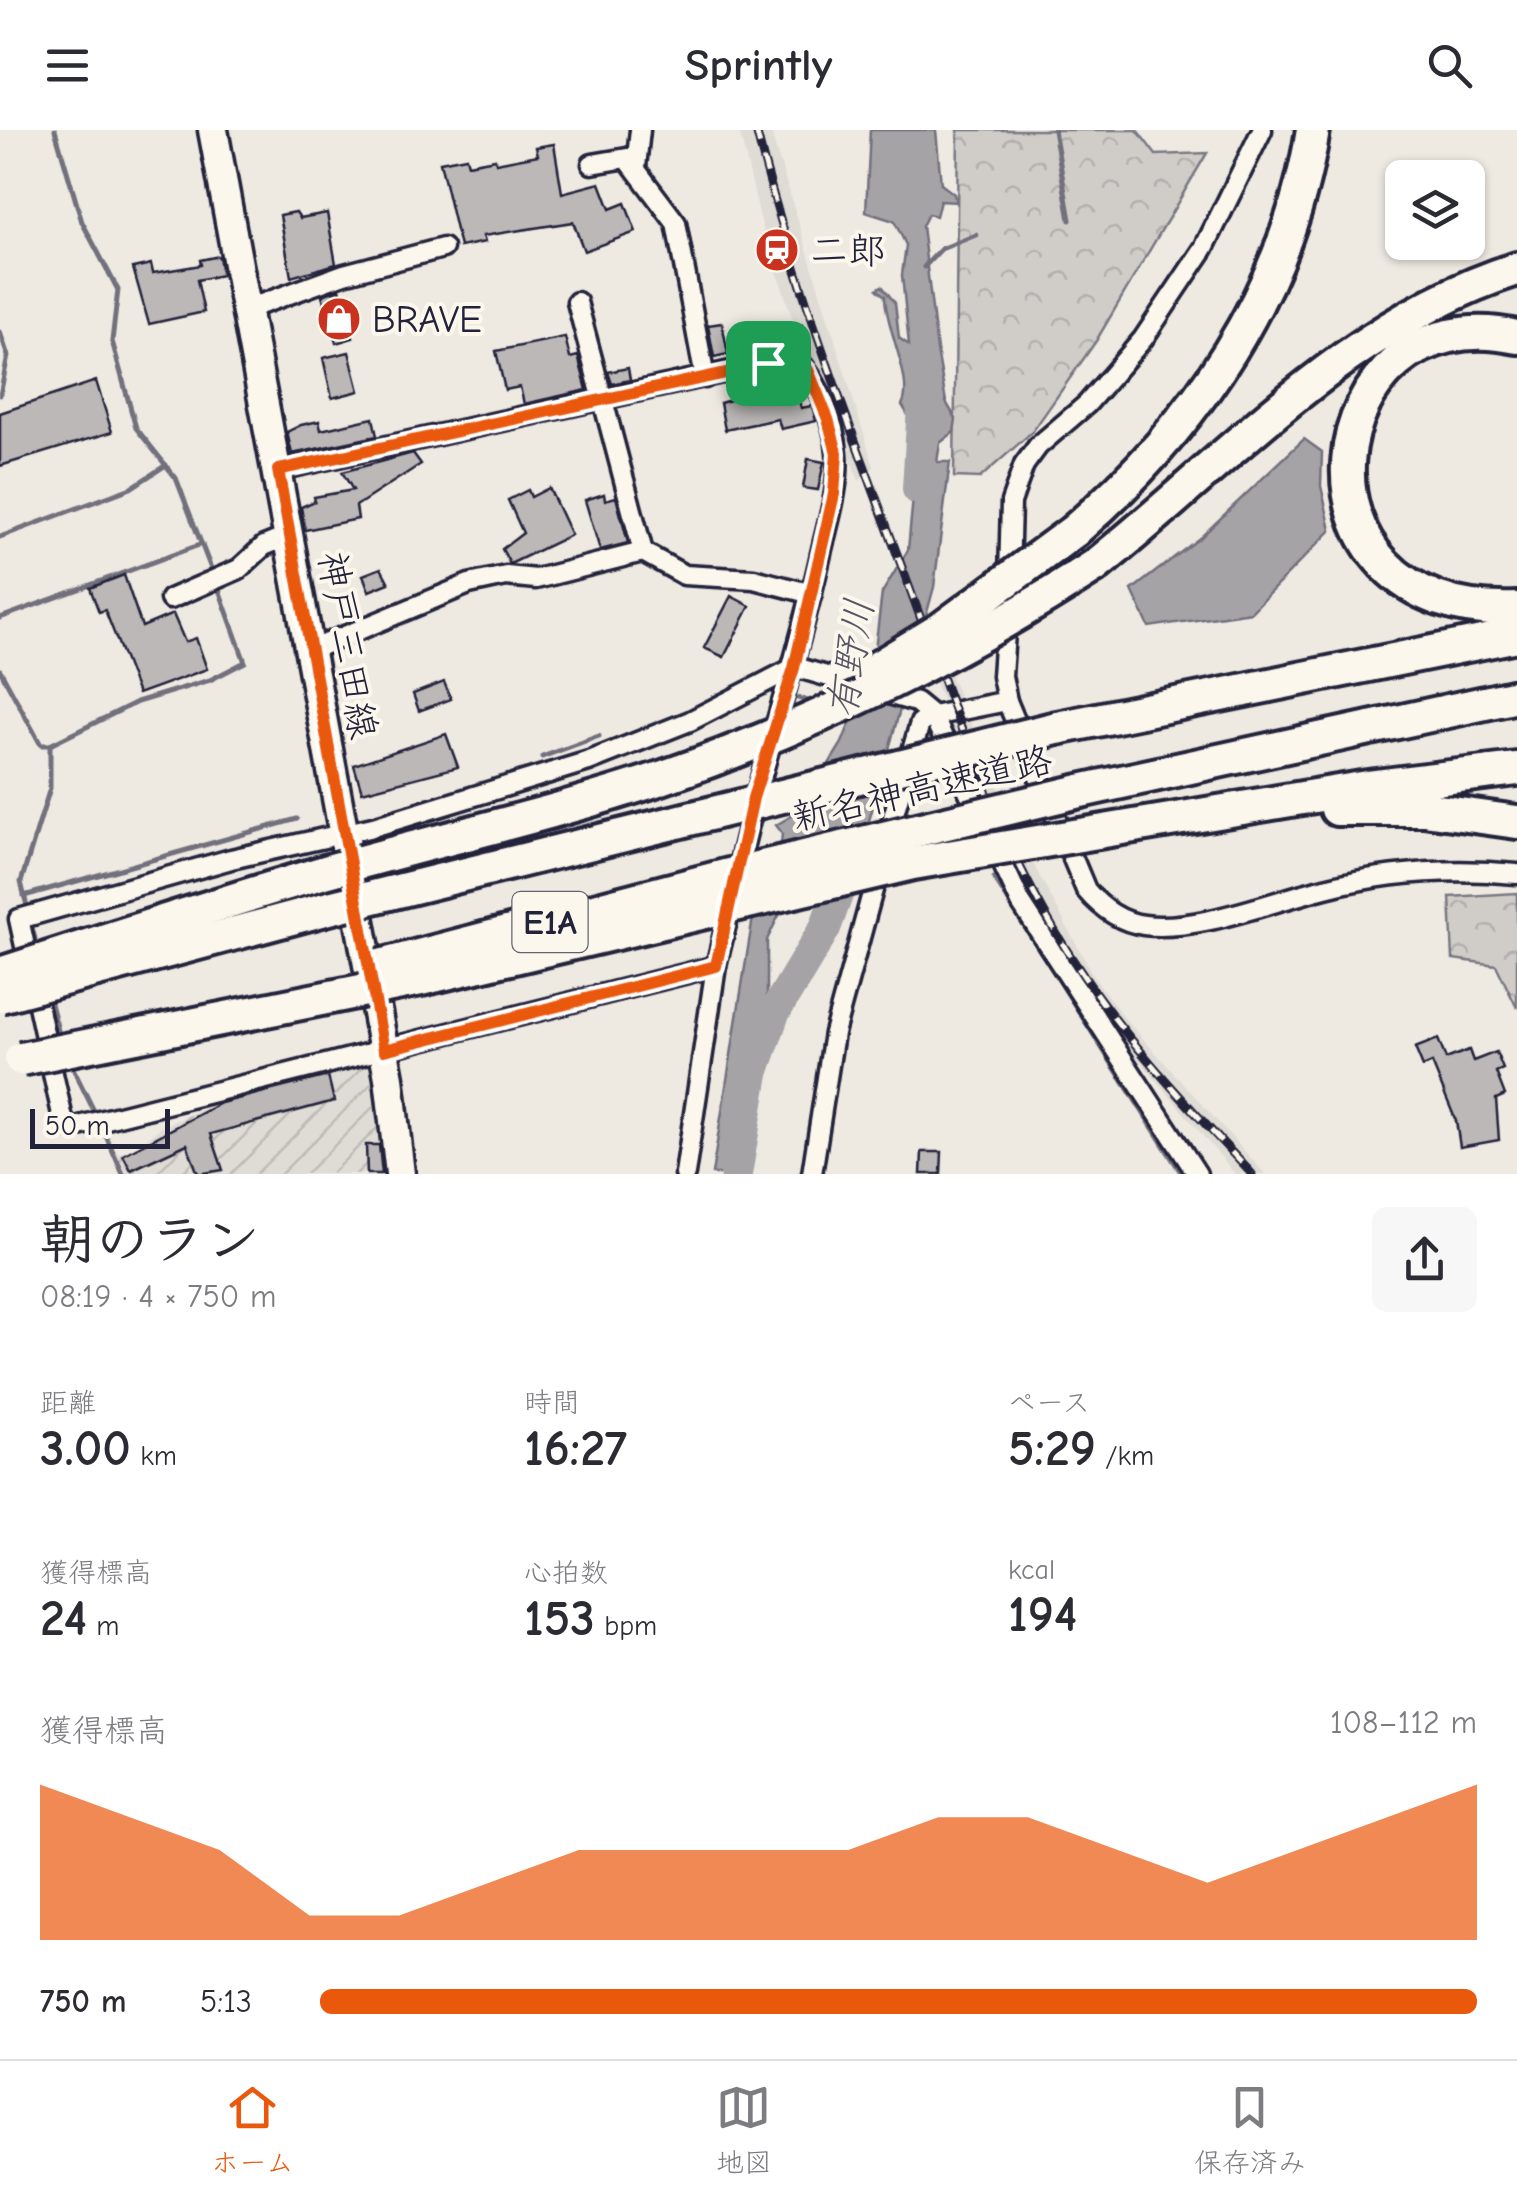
<!DOCTYPE html>
<html lang="ja">
<meta charset="utf-8">
<style>
body{margin:0;font-family:"Comic Neue","Klee One",sans-serif;background:#f7f7f7;color:#2b2b33;height:100vh;display:flex;flex-direction:column;font-size:38px;white-space:nowrap}
*{box-sizing:border-box;margin:0}
p{font-size:32px;color:#7c7c81}
.icon{flex:none;width:55px;height:55px;fill:none;stroke:currentColor;stroke-width:2;stroke-linecap:round;stroke-linejoin:round}
.map{position:relative;height:1044px;overflow:hidden}
.drawer{display:flex;flex-direction:column;background:#fff;flex:1}
.drawer>*{flex:none}
.fabs{position:absolute;left:1385px;top:30px;display:grid;gap:20px}
.fabs a{display:grid;place-items:center;width:100px;height:100px;border-radius:15px;background:#fff;box-shadow:0 2px 8px #0004;font-size:50px}
.scale{position:absolute;left:30px;bottom:25px;width:140px;box-sizing:border-box;padding-left:10px;border:5px solid #22223b;border-top:0;font-size:28px;line-height:35px;white-space:nowrap;color:#22223b;-webkit-text-stroke:8px #fbf7ec;paint-order:stroke}
.pin{position:absolute;display:grid;place-items:center;width:85px;height:85px;color:#fff;margin:-42px;border-radius:20px;box-shadow:0 5px 15px #0006}
.round{display:grid;place-items:center;flex:none;width:105px;height:105px;border-radius:15px;background:#f7f7f7}
.overview{display:flex;align-items:center;justify-content:space-between;height:170px;padding:0 40px}
h1{font-size:55px;font-weight:600;line-height:75px}
.metrics{display:grid;grid-template-columns:repeat(3,1fr);gap:15px;height:170px;padding:10px 40px}
.metrics div{display:grid;align-content:center}
.metrics b{font-size:50px;font-weight:600}
.metrics small{font-size:28px;font-weight:400}
.metrics p{font-size:28px}
.chart{height:280px;padding:20px 40px}
.chart p{display:flex;justify-content:space-between}
.chart svg{width:100%;height:180px;margin-top:10px;fill:#ea580c;opacity:.7}
ul{padding:0 40px;list-style:none;font-size:32px}
li{display:grid;grid-template-columns:160px 120px 1fr;align-items:center;height:75px}
li i{height:25px;border-radius:12px;background:#ea580c}
header{display:flex;justify-content:space-between;align-items:center;height:130px;padding:0 40px;background:#fff;font-size:45px;font-weight:600}
.menu{display:flex;justify-content:space-around;align-items:center;height:140px;border-top:2px solid #e1e1e2;background:#fff;font-size:28px;color:#7c7c81}
.menu a{display:grid;justify-items:center;gap:5px}
.menu .active{color:#ea580c}
.map>svg:first-child{display:block}
</style>
<header><svg class="icon" aria-label="menu" viewBox="0 0 24 24"><path d="M4 6h16M4 12h16M4 18h16"/></svg>Sprintly<svg class="icon" aria-label="search" viewBox="0 0 24 24"><circle cx="10" cy="10" r="6"/><path d="M15 15l6 6"/></svg></header>
<div class="map">
<svg width="1517" height="1044" viewBox="0 0 1517 1044">
<defs>
<pattern id="industrial-furrows" width="10" height="10" patternUnits="userSpaceOnUse" patternTransform="scale(2.5)"><rect width="10" height="10" fill="#dfdbd5"/><path d="M-1 1l2-2M0 10L10 0M9 11l2-2" fill="none" stroke="#bfbcb8"/></pattern>
<pattern id="forest-crowns" width="20" height="18" patternUnits="userSpaceOnUse" patternTransform="scale(2.5)"><rect width="20" height="18" fill="#d0cdc9"/><path d="M2 6a3 3 0 1 1 6 0M12 15a3 3 0 1 1 6 0" fill="none" stroke="#b2b0ae"/></pattern>
</defs>
<rect width="100%" height="100%" fill="#eeeae2"/>
<filter id="ink" filterUnits="userSpaceOnUse"><feTurbulence type="fractalNoise" baseFrequency=".01" numOctaves="2"/><feDisplacementMap in="SourceGraphic" scale="20" xChannelSelector="R" yChannelSelector="G"/><feConvolveMatrix kernelMatrix="1 2 1 2 8 2 1 2 1" color-interpolation-filters="sRGB"/></filter>
<g filter="url(#ink)">
<g fill="#dfdbd5">
<polygon points="739,0 770,0 874,337 859,351 815,242 806,230 762,95"/>
<polygon points="933,503 962,573 945,576 921,520"/>
<polygon points="969,588 1018,706 1095,849 1125,889 1265,1044 1235,1044 1099,882 1024,766 983,675 949,595"/>
</g>
<polygon fill="url(#industrial-furrows)" points="362,934 373,943 385,1044 126,1044 116,1025 136,1017 161,997 215,974"/>
<g fill="url(#forest-crowns)" stroke="#797882" stroke-width="2.5">
<polygon points="958,0 1137,0 1156,25 1207,23 1096,211 1033,301 980,348 954,347"/>
<polygon points="1517,763 1517,878 1496,835 1453,829 1450,767"/>
</g>
<g fill="#a6a3a7" stroke="#716f7c" stroke-width="2.5">
<path d="M870 0H936L941 54 954 64 956 72 940 71 936 86 928 84 922 96 937 220 946 272 956 289 954 302 940 313 937 332H950L934 457 862 716 798 766 778 787 767 810V864L749 943 736 1044H712L752 793 760 776 769 722 781 714 782 703 776 695 800 681 842 613 873 536 882 463 908 420 918 315 924 313 921 290 910 288 902 275C915 252 885 198 885 166L877 159 882 156 895 173 899 208 909 215 902 145 906 115 894 91 866 82Z"/>
<polygon points="1304,309 1322,322 1321,356 1331,400 1251,482 1149,497 1132,460 1202,406"/>
</g>
<g fill="none" stroke-linecap="round" stroke-linejoin="round">
<g stroke="#716f7c" stroke-width="5">
<polyline points="55,0 82,92 118,160 112,211 136,298 176,348 213,444"/>
<polyline points="1054,0 1070,90"/>
<polyline points="924,137 941,119 976,105"/>
<polyline points="0,202 8,226 0,265"/>
<polyline points="0,407 131,358 166,335"/>
<polyline points="0,488 202,414"/>
<polyline points="0,540 41,615 50,615"/>
<polyline points="798,568 814,573"/>
<polyline points="542,627 599,606"/>
<polyline points="994,748 1182,1044"/>
<polyline points="24,766 297,689"/>
<polyline points="38,821 21,752 50,658 50,615 137,572 210,550 245,532 217,454"/>
<polyline points="49,866 60,908"/>
<polyline points="70,932 96,985"/>
<polyline points="101,995 123,1044"/>
</g>
<g stroke="#a6a3a7" stroke-width="32">
<polyline points="918,359 924,258"/>
<polyline points="736,1044 753,943 774,883 825,798 851,726"/>
</g>
</g>
<g fill="#bcb8b8" stroke="#22223b" stroke-width="2.5">
<polygon points="554,14 562,63 600,53 610,79 625,73 636,102 584,121 573,92 483,106 485,112 460,117 440,32 466,27 468,34 495,29 496,33 538,25 536,17"/>
<polygon points="296,82 300,88 327,83 336,134 291,147 280,85"/>
<polygon points="219,126 222,145 197,150 204,182 149,194 133,138 151,134 153,143 201,135 200,130"/>
<polygon points="340,159 353,208 336,213 322,165"/>
<polygon points="722,193 728,224 714,227 708,195"/>
<polygon points="802,195 806,209 786,216 781,202"/>
<polygon points="565,207 570,228 578,226 587,260 524,274 520,257 505,260 496,221"/>
<polygon points="349,222 359,261 332,268 323,228"/>
<polygon points="628,238 630,250 612,254 608,242"/>
<polygon points="96,251 112,302 0,336 0,283"/>
<polygon points="794,252 801,278 812,276 816,291 781,299 778,289 725,300 720,273"/>
<polygon points="373,288 377,306 292,324 287,302 301,295 319,291 321,300"/>
<polygon points="413,323 421,334 356,376 358,389 305,400 301,377 315,371 314,367 353,360 342,342"/>
<polygon points="808,329 824,332 818,360 803,358"/>
<polygon points="549,358 571,405 510,434 502,419 523,403 508,370 528,360 531,367"/>
<polygon points="604,364 605,370 616,367 628,413 600,420 585,370"/>
<polygon points="381,438 389,453 369,461 363,445"/>
<polygon points="124,445 142,497 173,484 185,512 196,508 207,539 138,564 105,480 99,482 90,458"/>
<polygon points="731,466 750,476 724,527 704,518"/>
<polygon points="444,552 451,569 419,581 413,564"/>
<polygon points="446,604 458,637 362,662 354,635"/>
<polygon points="1438,909 1446,929 1469,920 1473,931 1496,922 1503,939 1496,942 1505,965 1496,969 1499,1010 1460,1017 1456,991 1432,933 1423,937 1415,918"/>
<polygon points="328,946 334,971 211,1004 223,1040 198,1044 187,1014 131,1040 123,1025 221,973"/>
<polygon points="366,1015 379,1015 382,1044 367,1044"/>
<polygon points="922,1022 942,1022 941,1044 921,1044"/>
</g>
<g fill="none" stroke-linecap="round" stroke-linejoin="round">
<defs>
<g id="minor">
<polyline points="592,34 627,28 676,93 705,248"/>
<polyline points="636,37 640,0"/>
<polyline points="577,172 643,422 684,445 754,449 812,464"/>
<polyline points="248,179 344,144 443,118"/>
<path d="M278 340 795 227C817 248 835 293 837 323 840 358 827 395 820 428 796 535 760 638 737 745"/>
<polyline points="1009,447 1011,372 1024,335 1038,316 1087,274 1143,209 1204,118 1262,0"/>
<polyline points="170,469 239,439 264,416 291,405"/>
<polyline points="311,520 469,454 506,446 536,449 643,422"/>
<path d="M1007 571 1086 760C1102 779 1120 792 1144 795 1197 802 1273 771 1325 758 1388 742 1453 738 1517 744"/>
<polyline points="887,708 920,593 933,586 1007,571 1002,546 1006,488"/>
<polyline points="716,836 71,998 63,989 19,789 231,729 373,697 589,631 690,591 795,537 916,572 933,586 1021,773 1197,1044"/>
<polyline points="685,1044 716,836 732,770"/>
<polyline points="812,1044 834,903 879,738"/>
</g>
<polyline id="primary" points="213,0 389,948 400,1044"/>
<g id="motorway">
<path d="M1517 207C1314 162 1270 489 1517 479"/>
<path d="M1074 401C1196 296 1288 161 1313 0"/>
<path d="M1095 436C1229 329 1349 192 1517 139"/>
<polyline points="1057,598 1517,505"/>
<polyline points="1080,661 1517,566"/>
<polyline points="1337,679 1424,679 1517,692"/>
<polyline points="1098,702 1368,657 1517,639"/>
</g>
</defs>
<use href="#minor" stroke="#22223b" stroke-width="25"/>
<use href="#primary" stroke="#22223b" stroke-width="35"/>
<use href="#motorway" stroke="#22223b" stroke-width="40"/>
<use href="#minor" stroke="#fbf7ec" stroke-width="18"/>
<use href="#primary" stroke="#fbf7ec" stroke-width="28"/>
<use href="#motorway" stroke="#fbf7ec" stroke-width="32"/>
<defs>
<path id="rail" d="M756 0C794 154 852 302 907 451 954 578 998 716 1073 830 1124 909 1188 976 1252 1044"/>
</defs>
<use href="#rail" stroke="#22223b" stroke-width="9"/>
<use href="#rail" stroke="#fbf7ec" stroke-width="5" stroke-dasharray="15" stroke-linecap="butt"/>
<defs>
<g id="motorway-bridge">
<polyline points="872,541 941,499 1074,401"/>
<polyline points="376,837 725,746 1080,661"/>
<path d="M0 844C108 809 216 774 325 742 437 710 551 685 661 648 815 595 958 525 1095 436"/>
<polyline points="0,866 329,778 1057,598"/>
<polyline points="21,929 421,849 913,733 1098,702"/>
</g>
</defs>
<use href="#motorway-bridge" stroke="#22223b" stroke-width="40" stroke-linecap="butt"/>
<use href="#motorway-bridge" stroke="#fbf7ec" stroke-width="32"/>
</g>
</g>
<g fill="none" stroke-linecap="round" stroke-linejoin="round" filter="url(#ink)">
<defs>
<polygon id="route" points="795,228 808,240 828,289 837,323 834,364 794,538 753,668 716,836 384,920 278,340"/>
</defs>
<use href="#route" stroke="#fff" stroke-width="20"/>
<use href="#route" stroke="#ea580c" stroke-width="12"/>
</g>
<defs>
<symbol id="station-disc" viewBox="-11 -11 22 22"><circle r="9.5" fill="#c8321e" stroke="#fbf7ec"/><path d="M-3-6H3Q5-6 5-4V2Q5 4 3 4L4.5 6H3L1.5 4h-3L-3 6H-4.5L-3 4Q-5 4-5 2V-4Q-5-6-3-6ZM-3.5-4v3h7v-3ZM-3.5 1v1.5H-2V1ZM2 1v1.5H3.5V1Z" fill="#fff"/></symbol>
<symbol id="shop-disc" viewBox="-11 -11 22 22"><circle r="9.5" fill="#c8321e" stroke="#fbf7ec"/><path d="M-5-2.5h2.3a2.7 3.5 0 0 1 5.4 0H5L5.5 6h-11ZM-1.5-2.5h3a1.5 2.3 0 0 0-3 0Z" fill="#fff"/></symbol>
</defs>
<g fill-rule="evenodd">
<use href="#station-disc" x="752" y="95" width="50" height="50"/>
<use href="#shop-disc" x="314" y="164" width="50" height="50"/>
</g>
<g text-anchor="middle" stroke-width="8" stroke-linejoin="round" paint-order="stroke">
<rect fill="#fbf7ec" stroke="#636270" stroke-width="2.5" x="512.5" y="762" width="75" height="60" rx="8"/>
<g font-size="35" font-weight="bold" fill="#22223b">
<text x="550" y="804">E1A</text>
</g>
<g font-size="38" fill="#22223b" stroke="#fbf7ec" text-anchor="start">
<text x="810" y="133">二郎</text>
<text x="372" y="202">BRAVE</text>
</g>
<g font-size="38" fill="#22223b" stroke="#fbf7ec">
<text transform="translate(348 515) rotate(80)" y="13">神戸三田線</text>
<text transform="translate(922 658) rotate(-13)" y="13">新名神高速道路</text>
</g>
<g font-size="40" font-style="italic" fill="#575666" stroke="#fbf7ec">
<text transform="translate(850 528) rotate(-81)" y="14">有野川</text>
</g>
</g>
</svg>
<div class="fabs">
<a><svg class="icon" aria-label="layers" viewBox="0 0 24 24"><path d="M12 4l9 5-9 5-9-5zM3 14l9 5 9-5"/></svg></a>
</div>
<div class="scale">50 m</div>
<div class="pin" style="left:768px;top:233px;background:#1e9e55"><svg class="icon" aria-label="arrive" viewBox="0 0 24 24"><path d="M6 21V4h12l-3 4 3 4H6"/></svg></div>
</div>
<section class="drawer">
<div class="overview"><div><h1>朝のラン</h1><p>08:19 · 4 × 750 m</p></div><a class="round"><svg class="icon" aria-label="share" viewBox="0 0 24 24"><path d="M12 15V3M7 8l5-5 5 5M5 13v7h14v-7"/></svg></a></div>
<div class="metrics">
<div><p>距離</p><b>3.00<small> km</small></b></div>
<div><p>時間</p><b>16:27</b></div>
<div><p>ペース</p><b>5:29<small> /km</small></b></div>
</div>
<div class="metrics">
<div><p>獲得標高</p><b>24<small> m</small></b></div>
<div><p>心拍数</p><b>153<small> bpm</small></b></div>
<div><p>kcal</p><b>194</b></div>
</div>
<div class="chart"><p><span>獲得標高</span>108–112 m</p>
<svg viewBox="0 0 160 44" preserveAspectRatio="none"><path d="M0 44V6L10 14L20 22L30 38L40 38L50 30L60 22L70 22L80 22L90 22L100 14L110 14L120 22L130 30L140 22L150 14L160 6V44z"/></svg>
</div>
<ul>
<li><b>750 m</b>5:13<i style="width:100%"></i></li>
</ul>
</section>
<nav class="menu">
<a class="active"><svg class="icon" aria-label="home" viewBox="0 0 24 24"><path d="M3 11l9-7 9 7M6 9v11h12V9"/></svg>ホーム</a>
<a><svg class="icon" aria-label="map" viewBox="0 0 24 24"><path d="M3 6l6-2 6 2 6-2v14l-6 2-6-2-6 2zM9 4v14M15 6v14"/></svg>地図</a>
<a><svg class="icon" aria-label="saved" viewBox="0 0 24 24"><path d="M7 4h10v16l-5-4-5 4z"/></svg>保存済み</a>
</nav>
